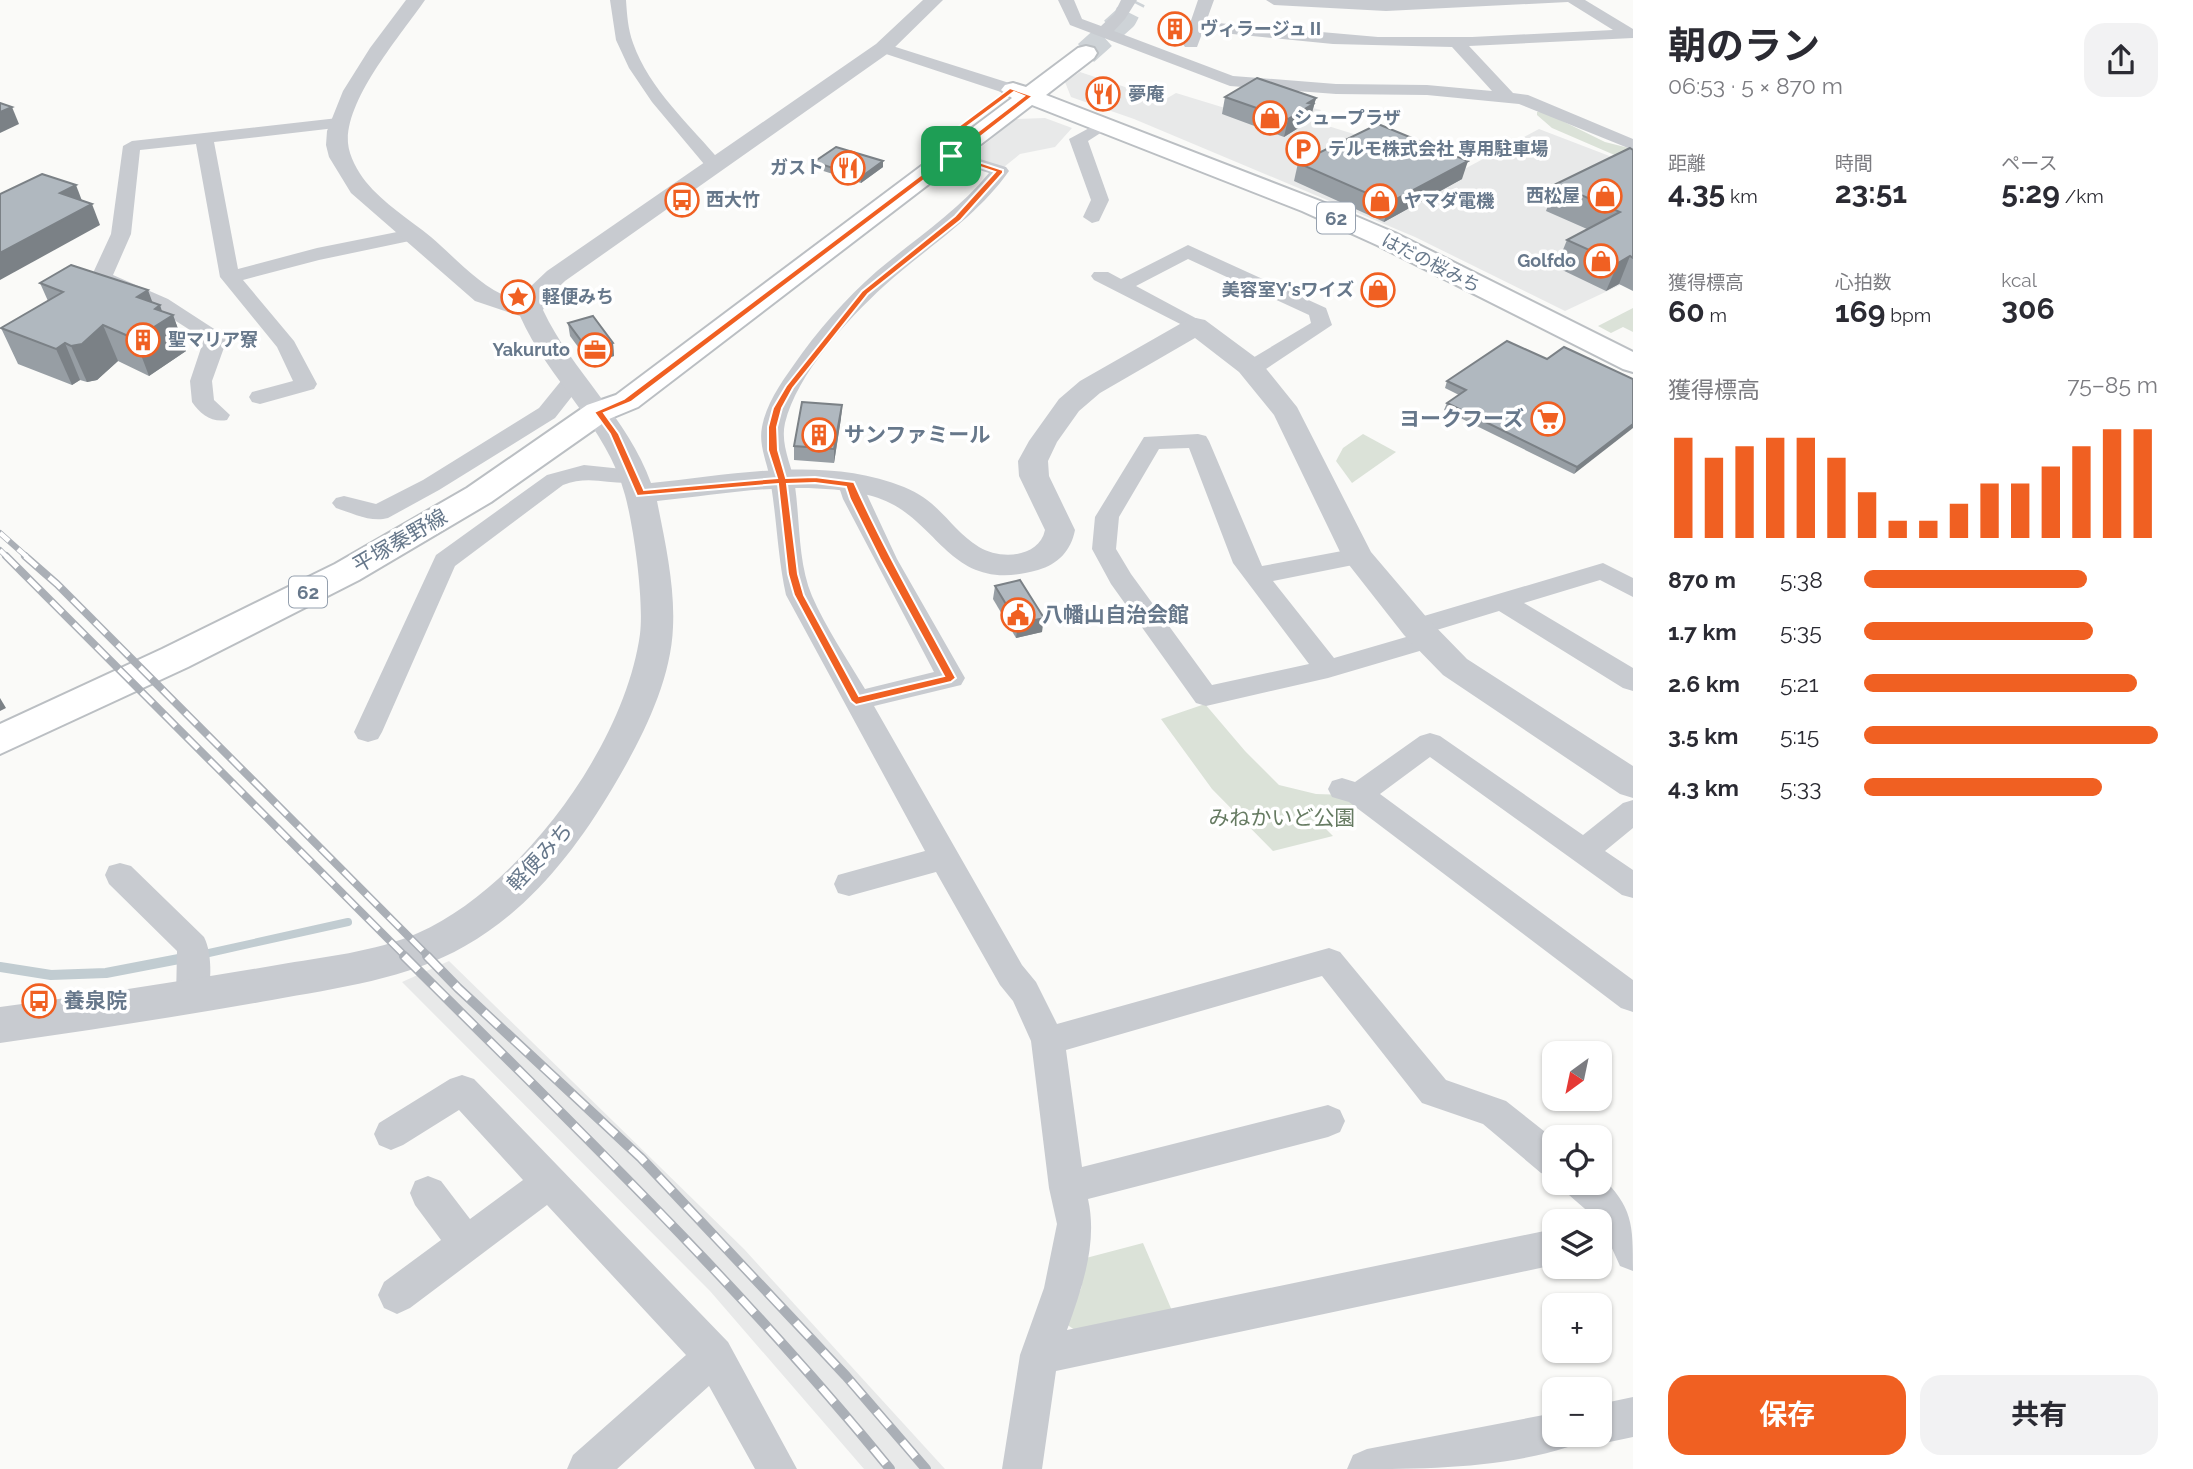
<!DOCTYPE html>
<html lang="ja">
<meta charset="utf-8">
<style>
body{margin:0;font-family:Raleway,"Noto Sans JP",sans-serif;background:#f2f2f3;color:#2b2b33;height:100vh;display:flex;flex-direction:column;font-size:26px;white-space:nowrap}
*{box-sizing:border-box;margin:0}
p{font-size:23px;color:#7c7c81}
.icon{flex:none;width:38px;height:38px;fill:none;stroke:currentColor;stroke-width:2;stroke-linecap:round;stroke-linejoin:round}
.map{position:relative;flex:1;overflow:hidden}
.sheet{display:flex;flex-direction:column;background:#fff;width:560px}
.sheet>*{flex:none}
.needle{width:46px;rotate:213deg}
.fabs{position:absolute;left:1542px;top:1041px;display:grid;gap:14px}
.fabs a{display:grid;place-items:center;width:70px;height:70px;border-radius:14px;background:#fff;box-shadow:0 2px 5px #0004;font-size:35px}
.pin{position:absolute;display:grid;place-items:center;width:60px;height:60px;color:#fff;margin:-30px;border-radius:14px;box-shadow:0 4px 10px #0006}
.round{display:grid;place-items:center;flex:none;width:74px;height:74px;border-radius:21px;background:#f2f2f3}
.overview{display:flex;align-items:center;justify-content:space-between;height:119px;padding:0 35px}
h1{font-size:38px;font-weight:700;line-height:52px}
.metrics{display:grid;grid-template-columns:repeat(3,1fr);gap:10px;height:119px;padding:7px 35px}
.metrics div{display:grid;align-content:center}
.metrics b{font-size:30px;font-weight:700}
.metrics small{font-size:19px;font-weight:400}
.metrics p{font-size:19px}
.chart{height:196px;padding:14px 35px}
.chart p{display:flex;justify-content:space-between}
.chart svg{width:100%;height:126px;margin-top:7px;stroke:#f06022;stroke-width:6}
.action{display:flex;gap:14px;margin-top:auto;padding:14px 35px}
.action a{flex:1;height:80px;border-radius:21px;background:#f06022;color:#fff;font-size:28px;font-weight:700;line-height:80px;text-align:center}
.action a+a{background:#f2f2f3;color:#2b2b33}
ul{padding:0 35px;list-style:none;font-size:23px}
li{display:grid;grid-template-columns:112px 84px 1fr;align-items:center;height:52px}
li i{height:18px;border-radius:9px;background:#f06022}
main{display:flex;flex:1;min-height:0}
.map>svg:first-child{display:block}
</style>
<main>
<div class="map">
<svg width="1633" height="1469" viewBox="0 0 1633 1469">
<rect width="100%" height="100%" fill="#fafaf8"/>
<g fill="#e8e9e9">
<polygon points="1080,72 1164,100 1176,93 1225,108 1261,96 1321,110 1312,121 1373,140 1455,174 1539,129 1633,165 1633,279 1565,311 1415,237 1134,119 1071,97 1065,82"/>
<polygon points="1045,118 1072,128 1055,147 1020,154 1004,167 969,157 1016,119"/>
<polygon points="449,961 744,1249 945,1469 864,1469 710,1291 402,982"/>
</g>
<g fill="#dbe2d8">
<polygon points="1542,111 1605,142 1633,149 1633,163 1552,128 1537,115 1537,112"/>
<polygon points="1633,308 1633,332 1623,327 1611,333 1598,326"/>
<polygon points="1363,434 1396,452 1352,483 1336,461 1343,448"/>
<polygon points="1205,704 1245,751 1279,785 1316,794 1347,795 1361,805 1322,809 1317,820 1333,836 1273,851 1212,789 1161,719"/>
<polygon points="1143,1243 1173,1313 1081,1334 1063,1322 1081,1289 1086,1258"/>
</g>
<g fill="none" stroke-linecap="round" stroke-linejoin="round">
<polyline stroke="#c1ccd1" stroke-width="8" points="200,955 348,922"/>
<polyline stroke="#c1ccd1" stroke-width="10" points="0,967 51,975 106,973 184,958"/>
<polyline stroke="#ced3d7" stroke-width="24" stroke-dasharray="24 11" stroke-linecap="butt" points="1086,53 1125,18 1134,0"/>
<defs>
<polygon id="primary" points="1086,46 1094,48 1097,53 1094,58 1046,95 1320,201 1395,233 1633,352 1633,372 1623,369 1377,245 1302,211 1032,105 638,407 609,419 491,502 359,580 188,667 0,754 0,724 162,649 335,564 467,488 587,405 616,395 1012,98 1001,90 1005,85 1013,83 1026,87 1078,48"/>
</defs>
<use href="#primary" stroke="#bbbfc3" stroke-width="4"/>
<g fill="#c8cbd0" fill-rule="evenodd">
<path d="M610 0H626C627 15 628 29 633 43 649 89 691 126 721 162L724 166 721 170H709L652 102 629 68 616 40Z"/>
<polygon points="1058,0 1074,0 1082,19 1101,26 1114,14 1121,0 1137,0 1125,19 1114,31 1233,76 1336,84 1427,85 1492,91 1452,47 1333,44 1203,31 1197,47 1185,47 1183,44 1198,0 1214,0 1206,22 1378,37 1472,37 1613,30 1568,2 1386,11 1274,5 1266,0 1585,0 1633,29 1633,38 1469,46 1513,93 1528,95 1633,139 1633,150 1519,104 1427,95 1336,94 1230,86 1070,25"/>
<polygon points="883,43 1019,86 1021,90 1019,94 1007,94 877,51 875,48 877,45"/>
<path d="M338 118 344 119 347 123 344 127 214 142 238 269 317 248 412 229 422 235 419 239 319 260 243 280 294 341 317 384 314 389 260 404 252 402 249 397 252 392 293 381 277 347 220 277 196 144 140 150 131 234 113 275 168 299 225 336 226 342 212 381 214 400 230 415 227 420C212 423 200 414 192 402L190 381 204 339 154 307 97 282 93 273 111 234 123 146 132 141Z"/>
<polygon points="1104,120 1113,125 1088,141 1109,200 1099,221 1092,223 1083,217 1091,200 1069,139"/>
<path d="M931 144 1006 167 1009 171C976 218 926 248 884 286 847 320 797 374 785 423 780 445 792 465 795 486 800 521 798 563 812 596 826 628 847 659 865 689L934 672 843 499 838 484 842 479 850 477 858 479 862 484 897 559 965 678 961 685 874 706 1022 965 1036 982 1057 1024 1329 948 1340 952 1446 1080 1506 1101 1554 1139V1177L1541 1173 1483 1124 1422 1103 1322 976 1066 1050 1082 1167 1328 1105 1340 1110 1345 1121 1340 1132 1328 1137 1088 1199C1098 1243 1082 1288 1067 1330L1554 1229V1265L1056 1371 1042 1469H1002L1020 1355 1044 1288 1057 1224 1049 1188 1031 1041 1013 1001 1000 985 936 872 849 896 838 893 834 884 838 875 925 851 786 595C778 559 777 522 771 485 769 466 758 447 762 427 766 405 780 384 793 366 817 331 845 299 877 271 915 239 957 212 989 173L925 153 922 149 925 145Z"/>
<polygon points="1188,245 1326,308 1332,325 1266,369 1249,372 1241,371 1238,366 1241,361 1251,359 1311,323 1309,315 1188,259 1136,286 1203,322 1206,326 1203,330 1196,332 1094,280 1091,276 1094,272 1108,272 1121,279"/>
<path d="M573 374 581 376 584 381 555 418 439 490 388 518C371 523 352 513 336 508L332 503 336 498 344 496 376 504 423 480 539 408 565 376Z"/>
<path d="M1198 434 1206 436 1209 441 1262 566 1358 548 1367 550 1370 556 1367 562 1358 564 1273 581 1334 658 1413 635 1407 633 1403 627 1407 621 1603 563 1633 578V597L1600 580 1524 603 1633 668V691L1623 688 1499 611 1417 636 1423 638 1427 644 1423 650 1328 678 1206 706 1196 703 1111 584 1092 549 1095 517 1144 437ZM1189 448 1233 563 1309 664 1212 685 1131 574 1116 549 1119 517 1159 449Z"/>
<path d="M584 465 642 471 646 476 642 481C616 488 592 473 563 485L455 566 382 732 378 739 368 742 358 739 354 732 436 555 547 475Z"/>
<polygon points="1430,733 1440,736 1583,835 1623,803 1633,800 1633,828 1605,851 1633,870 1633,898 1622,895 1430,757 1380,794 1633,980 1633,1012 1621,1008 1349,802 1332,797 1328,789 1332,781 1342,778 1355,782 1420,736"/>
<path d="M120 863 131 866 204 937C213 954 212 990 204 1008L192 1012 180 1008 176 998 177 951 109 884 105 875 109 866Z"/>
<polygon points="462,1075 474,1079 728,1342 797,1469 755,1469 709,1386 617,1469 567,1469 573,1455 686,1355 547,1205 410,1308 397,1314 384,1308 378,1295 384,1282 441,1240 415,1205 410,1193 415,1181 428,1176 441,1181 470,1219 523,1180 459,1110 403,1145 391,1150 379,1145 374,1134 379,1123 450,1079"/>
<path d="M1600 1175C1633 1208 1633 1223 1633 1271L1620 1266 1600 1222 1569 1195 1564 1183H1600Z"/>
<polygon points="1633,1397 1633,1437 1600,1444 1586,1438 1585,1435 1600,1435 1600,1404"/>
<path d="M1554 1413V1435H1573L1568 1447C1499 1469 1420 1469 1347 1469L1353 1455 1367 1449Z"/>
</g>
<path fill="#c8cbd0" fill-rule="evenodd" d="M406 0H425C401 35 345 99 348 143 349 156 358 172 366 182 383 203 410 220 431 237 458 260 486 294 521 301L528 289 547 271 876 44 923 0H943L890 52 565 281 548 297 543 310C572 372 628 418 651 483 733 475 825 455 904 487 941 502 949 528 979 547 1000 560 1039 558 1045 530L1019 476 1018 461 1029 441 1059 399 1080 381 1187 320 1196 318 1205 320 1259 360 1297 407 1371 552 1428 619 1467 659 1633 766V798L1620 794 1443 675 1404 635 1342 556 1274 415 1239 372 1195 338 1100 393 1079 411 1057 442 1048 461 1049 476 1075 530C1071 551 1058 564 1038 570 944 597 941 512 868 495 799 479 726 494 657 501 665 541 675 586 673 627 671 683 640 742 612 789 575 851 529 910 465 946 408 979 337 988 272 1000 182 1016 91 1030 0 1043V1007C92 995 185 981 277 965 323 957 375 952 418 933 520 888 625 745 640 634 644 601 634 528 625 495 607 426 548 380 520 316L475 301 351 193 329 157 326 145 327 131 343 91 370 48Z"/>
<use href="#primary" fill="#fff" fill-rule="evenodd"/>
<defs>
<g id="rail-far2">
<polyline points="0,533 27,557"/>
<polyline points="0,550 7,557"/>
</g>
<g id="rail-far1">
<polyline points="6,556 406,957"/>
<polyline points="25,556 57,584 429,957"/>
</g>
<g id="rail">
<path d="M404 956C570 1122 741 1286 890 1469"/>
<polyline points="427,956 458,988 641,1158 846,1376 926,1469"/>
</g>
</defs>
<use href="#rail-far2" stroke="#aaafb6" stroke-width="6"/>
<use href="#rail-far1" stroke="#aaafb6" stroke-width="8"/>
<use href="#rail" stroke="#aaafb6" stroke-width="10"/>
<use href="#rail-far2" stroke="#fff" stroke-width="4.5" stroke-dasharray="12" stroke-linecap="butt"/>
<use href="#rail-far1" stroke="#fff" stroke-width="5" stroke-dasharray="16" stroke-linecap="butt"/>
<use href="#rail" stroke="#fff" stroke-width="7" stroke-dasharray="20" stroke-linecap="butt"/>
</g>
<g fill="#979ea4">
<polygon points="1225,97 1316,98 1311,116 1309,117 1308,122 1284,137 1222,114"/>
<polygon points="1633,150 1633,291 1619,284 1606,291 1556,267 1567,240 1587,229 1546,211 1556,184"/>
<polygon points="883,161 883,167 861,183 814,168 814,162"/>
<polygon points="1298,163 1462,179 1384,222 1294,181"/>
<polygon points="40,283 152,303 162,311 173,315 186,351 149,376 118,361 97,380 87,382 80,380 72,385 18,364 1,328 48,301"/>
<polygon points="568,323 613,343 614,356 590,363 570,336"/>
<polygon points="1547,359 1633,379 1574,474 1444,410 1447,403 1459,395 1445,388 1447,381"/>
<polygon points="842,405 841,418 834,463 794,460 794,446"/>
<polygon points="995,586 1042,632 1016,638 993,599"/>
</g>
<g fill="#7b8186">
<polygon points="1316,98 1311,116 1309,117 1308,122 1284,137 1288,119 1308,103"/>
<polygon points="12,107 19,124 0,133 0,112"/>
<polygon points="883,161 883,167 861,183 861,177"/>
<polygon points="1468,161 1462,179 1384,222 1389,203"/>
<polygon points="76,185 84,206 60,193"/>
<polygon points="92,204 100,225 0,280 0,253"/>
<polygon points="1630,256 1619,284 1606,291 1618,263"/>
<polygon points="148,290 160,323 155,309 160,305 165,320 173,315 186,351 149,376 135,339 137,297"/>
<polygon points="103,325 118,361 97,380 87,382 71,346"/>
<polygon points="65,343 80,380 72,385 56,349"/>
<polygon points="613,343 614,356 590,363 588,350"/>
<polygon points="842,405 841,418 834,463 834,449"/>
<polygon points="1633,424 1633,428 1574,474 1577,467"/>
<polygon points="1044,618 1042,632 1016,638 1018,624"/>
<polygon points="0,698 6,708 0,711"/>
</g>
<g fill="#b0b8bf" stroke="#7b8186" stroke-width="2">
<polygon points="1257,78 1316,98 1308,103 1313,104 1288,119 1225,97"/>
<polygon points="0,103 12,107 0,112"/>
<polygon points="1378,124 1468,161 1389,203 1298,163"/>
<polygon points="836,147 883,161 861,177 814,162"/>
<polygon points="1630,148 1633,150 1633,258 1630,256 1618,263 1567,240 1620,212 1556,184"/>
<polygon points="42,174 76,185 60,193 92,204 0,253 0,194"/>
<polygon points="71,265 148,290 137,297 160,305 155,309 173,315 135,339 103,325 82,344 71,346 65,343 56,349 1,328 63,292 40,283"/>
<polygon points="593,316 613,343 588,350 568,323"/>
<polygon points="1507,341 1547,359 1564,347 1633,379 1633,424 1577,467 1447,403 1466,390 1447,381"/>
<polygon points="802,402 842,405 834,449 794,446"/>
<polygon points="1020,580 1044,618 1018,624 995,586"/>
</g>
<path fill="#f06022" stroke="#fff" stroke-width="2" fill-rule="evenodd" d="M1010 88 1033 96 957 155 1003 170V173L961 220 868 294 793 388 782 408 777 427 778 450 786 478 815 477 854 482C884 549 921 613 956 678L951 682 856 705 851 701 794 595 788 574 778 484 637 496 610 434 594 412 624 399 946 156 928 149ZM1014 92 1024 96 950 153 937 149ZM953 158 995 172 955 216 862 291 786 386 773 408 768 427V450L777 478 644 490 619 434 604 413 631 402ZM815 483 846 487 850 499 880 559 944 676 859 696 804 595 798 574 787 484Z"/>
<defs>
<symbol id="building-ring" viewBox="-11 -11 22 22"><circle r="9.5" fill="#fff" stroke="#f06022" stroke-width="1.5"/><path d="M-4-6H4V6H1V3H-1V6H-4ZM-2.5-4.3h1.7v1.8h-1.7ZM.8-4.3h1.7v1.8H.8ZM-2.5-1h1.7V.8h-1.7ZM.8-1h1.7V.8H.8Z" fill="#f06022"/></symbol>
<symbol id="restaurant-ring" viewBox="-11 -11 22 22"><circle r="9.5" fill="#fff" stroke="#f06022" stroke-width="1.5"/><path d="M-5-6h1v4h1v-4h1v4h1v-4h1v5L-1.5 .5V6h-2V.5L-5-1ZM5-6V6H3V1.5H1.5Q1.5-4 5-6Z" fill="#f06022"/></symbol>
<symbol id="shop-ring" viewBox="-11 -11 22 22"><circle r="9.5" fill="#fff" stroke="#f06022" stroke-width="1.5"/><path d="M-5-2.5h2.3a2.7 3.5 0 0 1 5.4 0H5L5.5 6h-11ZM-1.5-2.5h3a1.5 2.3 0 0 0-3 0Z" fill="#f06022"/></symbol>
<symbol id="parking-ring" viewBox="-11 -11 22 22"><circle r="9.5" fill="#fff" stroke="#f06022" stroke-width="1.5"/><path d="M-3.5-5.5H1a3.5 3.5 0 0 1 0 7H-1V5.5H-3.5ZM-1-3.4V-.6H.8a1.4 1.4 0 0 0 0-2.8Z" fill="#f06022"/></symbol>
<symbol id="bus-ring" viewBox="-11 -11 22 22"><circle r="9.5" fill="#fff" stroke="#f06022" stroke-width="1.5"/><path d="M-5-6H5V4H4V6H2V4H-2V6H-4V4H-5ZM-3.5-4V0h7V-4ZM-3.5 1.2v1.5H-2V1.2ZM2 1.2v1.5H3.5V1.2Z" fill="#f06022"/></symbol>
<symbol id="sight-ring" viewBox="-11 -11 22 22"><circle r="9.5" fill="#fff" stroke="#f06022" stroke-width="1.5"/><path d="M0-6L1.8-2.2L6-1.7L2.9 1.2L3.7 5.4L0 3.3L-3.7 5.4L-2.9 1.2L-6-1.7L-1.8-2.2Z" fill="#f06022"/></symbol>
<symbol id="office-ring" viewBox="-11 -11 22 22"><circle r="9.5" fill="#fff" stroke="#f06022" stroke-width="1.5"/><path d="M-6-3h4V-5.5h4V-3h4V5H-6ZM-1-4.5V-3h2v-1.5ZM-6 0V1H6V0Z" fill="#f06022"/></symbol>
<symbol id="supermarket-ring" viewBox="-11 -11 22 22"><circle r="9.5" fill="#fff" stroke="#f06022" stroke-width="1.5"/><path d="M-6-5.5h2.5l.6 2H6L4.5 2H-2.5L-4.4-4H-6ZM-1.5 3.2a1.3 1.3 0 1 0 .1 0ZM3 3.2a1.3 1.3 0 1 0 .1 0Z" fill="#f06022"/></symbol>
<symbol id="civic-ring" viewBox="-11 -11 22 22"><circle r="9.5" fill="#fff" stroke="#f06022" stroke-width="1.5"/><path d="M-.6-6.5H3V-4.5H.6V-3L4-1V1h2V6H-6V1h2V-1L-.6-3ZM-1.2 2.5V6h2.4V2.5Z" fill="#f06022"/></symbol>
</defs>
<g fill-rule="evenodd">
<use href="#building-ring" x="1156" y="10" width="38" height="38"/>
<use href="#restaurant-ring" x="1084" y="75" width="38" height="38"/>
<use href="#shop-ring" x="1251" y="99" width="38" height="38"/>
<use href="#parking-ring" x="1284" y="130" width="38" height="38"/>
<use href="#restaurant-ring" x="829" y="149" width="38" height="38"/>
<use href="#shop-ring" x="1586" y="177" width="38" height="38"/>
<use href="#bus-ring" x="663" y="181" width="38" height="38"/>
<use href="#shop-ring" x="1361" y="182" width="38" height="38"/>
<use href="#shop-ring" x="1582" y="242" width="38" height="38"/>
<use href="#shop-ring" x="1359" y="271" width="38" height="38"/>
<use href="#sight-ring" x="499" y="278" width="38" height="38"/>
<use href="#building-ring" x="124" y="321" width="38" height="38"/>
<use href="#office-ring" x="576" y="331" width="38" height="38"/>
<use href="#supermarket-ring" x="1529" y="400" width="38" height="38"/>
<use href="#building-ring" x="800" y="416" width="38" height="38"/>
<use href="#civic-ring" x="999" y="596" width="38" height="38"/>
<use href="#bus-ring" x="20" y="982" width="38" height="38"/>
</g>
<g text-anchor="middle" stroke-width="7" stroke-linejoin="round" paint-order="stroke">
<g font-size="18" font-weight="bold" fill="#67788b" stroke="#fff" text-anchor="start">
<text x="1200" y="35">ヴィラージュⅡ</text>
<text x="1128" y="100">夢庵</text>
<text x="1294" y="124">シュープラザ</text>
<text x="1328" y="155">テルモ株式会社 専用駐車場</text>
<text x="824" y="174" text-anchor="end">ガスト</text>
<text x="1580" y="202" text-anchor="end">西松屋</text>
<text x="706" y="206">西大竹</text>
<text x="1404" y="207">ヤマダ電機</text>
<text x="1576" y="267" text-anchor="end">Golfdo</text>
<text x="1354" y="296" text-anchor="end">美容室Y'sワイズ</text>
<text x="542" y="303">軽便みち</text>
<text x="168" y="346">聖マリア寮</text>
<text x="570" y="356" text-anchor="end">Yakuruto</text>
</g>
<g font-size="18" fill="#67788b" stroke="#fff">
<text transform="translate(1431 263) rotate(27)" y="6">はだの桜みち</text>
</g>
<g fill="#fff" stroke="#95a0ae" stroke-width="2">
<rect x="1317" y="202.5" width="38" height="31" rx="5"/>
<rect x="289" y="576.5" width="38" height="31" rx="5"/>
</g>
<g font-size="19" font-weight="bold" fill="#67788b">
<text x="1336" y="225">62</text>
<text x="308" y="599">62</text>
</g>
<g font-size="21" font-weight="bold" fill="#67788b" stroke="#fff" text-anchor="start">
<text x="1524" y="426" text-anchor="end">ヨークフーズ</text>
<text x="844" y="442">サンファミール</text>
<text x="1042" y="622">八幡山自治会館</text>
<text x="64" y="1008">養泉院</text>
</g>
<g font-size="21" fill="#67788b" stroke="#fff">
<text transform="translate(400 541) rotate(-30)" y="7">平塚秦野線</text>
<text transform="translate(540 857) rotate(-47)" y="7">軽便みち</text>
</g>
<g font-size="21" fill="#667b62" stroke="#fff">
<text x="1282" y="825">みねかいど公園</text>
</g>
</g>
</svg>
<div class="fabs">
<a><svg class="needle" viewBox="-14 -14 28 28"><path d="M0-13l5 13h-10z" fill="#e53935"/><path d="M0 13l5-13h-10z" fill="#7c7c81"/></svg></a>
<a><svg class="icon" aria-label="locate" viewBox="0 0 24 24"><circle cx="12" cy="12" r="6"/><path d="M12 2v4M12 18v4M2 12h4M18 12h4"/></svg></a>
<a><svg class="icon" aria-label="layers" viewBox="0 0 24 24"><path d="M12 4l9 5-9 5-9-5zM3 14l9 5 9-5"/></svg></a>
<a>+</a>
<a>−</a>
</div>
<div class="pin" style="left:951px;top:156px;background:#1e9e55"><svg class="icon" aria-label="arrive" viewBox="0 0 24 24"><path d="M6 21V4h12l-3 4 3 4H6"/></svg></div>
</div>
<section class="sheet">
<div class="overview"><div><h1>朝のラン</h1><p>06:53 · 5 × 870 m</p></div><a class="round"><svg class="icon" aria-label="share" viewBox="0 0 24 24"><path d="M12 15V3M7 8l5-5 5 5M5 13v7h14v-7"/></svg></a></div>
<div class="metrics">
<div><p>距離</p><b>4.35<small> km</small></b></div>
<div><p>時間</p><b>23:51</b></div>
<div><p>ペース</p><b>5:29<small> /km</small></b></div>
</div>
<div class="metrics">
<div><p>獲得標高</p><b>60<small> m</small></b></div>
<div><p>心拍数</p><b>169<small> bpm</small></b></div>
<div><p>kcal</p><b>306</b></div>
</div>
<div class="chart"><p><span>獲得標高</span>75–85 m</p>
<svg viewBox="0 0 160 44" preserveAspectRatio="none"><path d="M5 44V9M15 44V16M25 44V12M35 44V9M45 44V9M55 44V16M65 44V28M75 44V38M85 44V38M95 44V32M105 44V25M115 44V25M125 44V19M135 44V12M145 44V6M155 44V6"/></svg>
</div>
<ul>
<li><b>870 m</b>5:38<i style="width:76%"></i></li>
<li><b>1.7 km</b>5:35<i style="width:78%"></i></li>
<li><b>2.6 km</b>5:21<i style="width:93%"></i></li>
<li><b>3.5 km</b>5:15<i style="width:100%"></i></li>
<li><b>4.3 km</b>5:33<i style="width:81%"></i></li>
</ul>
<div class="action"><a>保存</a><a>共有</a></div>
</section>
</main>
